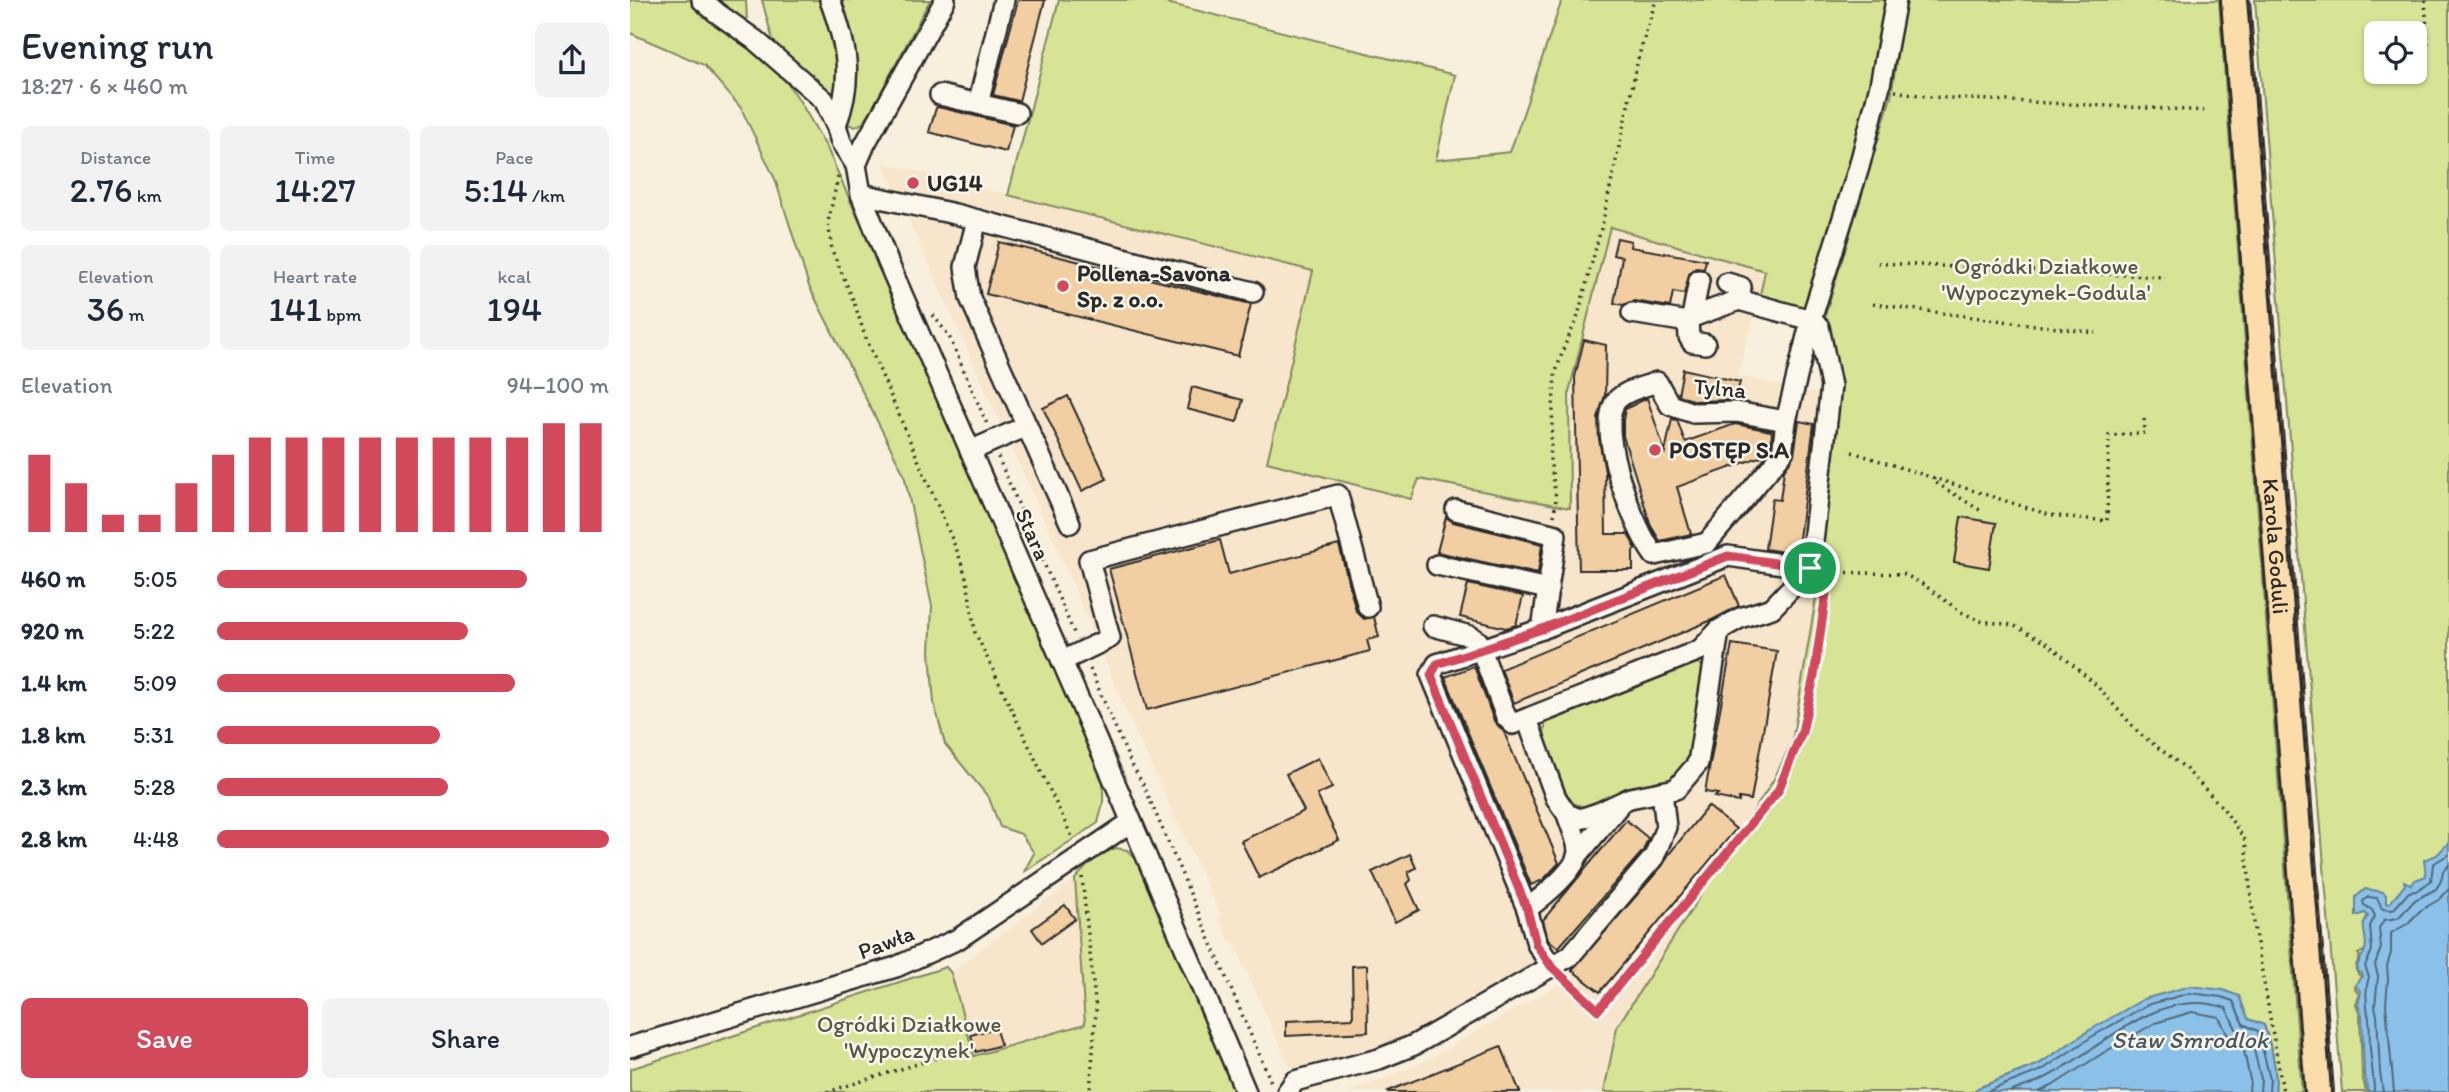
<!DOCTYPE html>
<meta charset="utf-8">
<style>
body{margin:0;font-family:Itim,sans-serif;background:#f2f2f3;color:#1f2937;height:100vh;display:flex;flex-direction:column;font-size:26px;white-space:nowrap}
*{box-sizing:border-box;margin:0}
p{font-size:23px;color:#747a83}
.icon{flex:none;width:38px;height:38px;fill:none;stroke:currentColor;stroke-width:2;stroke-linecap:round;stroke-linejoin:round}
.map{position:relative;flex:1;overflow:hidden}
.sheet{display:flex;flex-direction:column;background:#fff;width:630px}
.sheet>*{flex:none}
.tools{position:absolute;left:1734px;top:21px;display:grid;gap:14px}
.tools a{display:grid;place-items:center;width:63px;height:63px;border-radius:10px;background:#fff;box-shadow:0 2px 5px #0004;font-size:35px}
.pin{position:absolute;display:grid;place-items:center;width:60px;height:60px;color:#fff;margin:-30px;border:4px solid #fff;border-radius:50%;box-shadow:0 2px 7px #0007}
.round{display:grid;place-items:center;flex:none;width:74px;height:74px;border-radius:10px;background:#f2f2f3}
.headline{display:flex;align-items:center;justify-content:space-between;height:119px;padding:0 21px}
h1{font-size:38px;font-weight:600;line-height:52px}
.figures{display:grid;grid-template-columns:repeat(3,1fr);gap:10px;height:119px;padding:7px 21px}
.figures div{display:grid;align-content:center;border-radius:10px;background:#f2f2f3;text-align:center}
.figures b{font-size:35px;font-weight:600}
.figures small{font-size:19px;font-weight:400}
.figures p{font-size:19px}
.chart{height:196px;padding:14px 21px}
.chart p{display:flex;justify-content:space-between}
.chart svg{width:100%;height:126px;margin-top:7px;stroke:#d1495b;stroke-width:6}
.button{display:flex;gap:14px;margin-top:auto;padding:14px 21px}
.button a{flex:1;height:80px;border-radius:10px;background:#d1495b;color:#fff;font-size:28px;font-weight:600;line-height:80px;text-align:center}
.button a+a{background:#f2f2f3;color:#1f2937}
ul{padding:0 21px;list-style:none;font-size:23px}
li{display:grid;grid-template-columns:112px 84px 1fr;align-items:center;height:52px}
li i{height:18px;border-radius:9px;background:#d1495b}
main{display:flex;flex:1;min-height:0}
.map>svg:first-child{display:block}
</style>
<main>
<section class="sheet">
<div class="headline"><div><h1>Evening run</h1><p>18:27 · 6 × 460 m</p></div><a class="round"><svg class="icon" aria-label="share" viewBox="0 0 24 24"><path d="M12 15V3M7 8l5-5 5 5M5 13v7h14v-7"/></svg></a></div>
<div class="figures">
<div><p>Distance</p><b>2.76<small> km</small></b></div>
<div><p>Time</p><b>14:27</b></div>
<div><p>Pace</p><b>5:14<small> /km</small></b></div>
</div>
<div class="figures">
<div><p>Elevation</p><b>36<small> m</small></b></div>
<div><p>Heart rate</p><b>141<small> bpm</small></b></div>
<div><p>kcal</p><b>194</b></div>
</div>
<div class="chart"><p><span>Elevation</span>94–100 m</p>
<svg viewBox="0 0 160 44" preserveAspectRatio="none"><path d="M5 44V17M15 44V27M25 44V38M35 44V38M45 44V27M55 44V17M65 44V11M75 44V11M85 44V11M95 44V11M105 44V11M115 44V11M125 44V11M135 44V11M145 44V6M155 44V6"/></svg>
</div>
<ul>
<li><b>460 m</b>5:05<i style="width:79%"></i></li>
<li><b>920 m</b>5:22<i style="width:64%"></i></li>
<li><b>1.4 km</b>5:09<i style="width:76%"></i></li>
<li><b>1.8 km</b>5:31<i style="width:57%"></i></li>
<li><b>2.3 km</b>5:28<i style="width:59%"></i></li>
<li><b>2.8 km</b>4:48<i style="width:100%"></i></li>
</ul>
<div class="button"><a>Save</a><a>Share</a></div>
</section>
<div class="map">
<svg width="1819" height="1092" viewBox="0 0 1819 1092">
<rect width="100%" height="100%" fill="#f9efdd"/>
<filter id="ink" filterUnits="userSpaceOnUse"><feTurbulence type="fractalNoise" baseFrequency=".0143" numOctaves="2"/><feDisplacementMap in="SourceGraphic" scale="14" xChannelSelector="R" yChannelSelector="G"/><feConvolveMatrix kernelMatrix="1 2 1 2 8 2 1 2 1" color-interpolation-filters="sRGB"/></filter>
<g filter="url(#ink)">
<g fill="#f7e5cc">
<polygon points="253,163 683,271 638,462 782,498 789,479 940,507 939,392 980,227 1135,272 1107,376 1189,394 1187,437 1170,559 1191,562 1162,742 1144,779 987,1027 974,1092 718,1092 784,1067 930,984 911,963 877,979 771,1039 757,1045 661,1070 603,941 598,938 590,920 590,913 503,726 425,543"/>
<polygon points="445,879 455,1024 344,1056 321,973"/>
</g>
<g fill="#d7e395" stroke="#818760" stroke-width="2" fill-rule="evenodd">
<polygon points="0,0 116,0 117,21 125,49 147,70 168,98 197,148 473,775 473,803 468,823 394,872 404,853 391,834 370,827 359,798 315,744 304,703 300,652 302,606 274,474 179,286 145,179 111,108 74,65 0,33"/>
<polygon points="132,0 195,0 210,54 205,102 184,94 143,41"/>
<polygon points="212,0 300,0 242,109 233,123 225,127 218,124 225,63 224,45"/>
<polygon points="429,0 525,0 825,75 806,160 880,152 932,0 1257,0 1244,85 1179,306 1173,310 1129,300 1135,271 980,227 939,392 940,508 789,479 781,499 637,462 683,271 378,195"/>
<path d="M1275 0H1589L1672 1092H1645C1648 1069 1641 1047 1634 1025L1618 1019 1609 996 1460 1030 1409 1064 1348 1088 1343 1092H974L987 1027 1144 779 1162 742 1188 585 1205 445 1209 396 1193 332 1195 316 1261 97Z"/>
<path d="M1625 0H1819V906L1728 954 1730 956C1726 966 1722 968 1731 977L1724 987 1729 994 1726 1004 1730 1016 1732 1075 1736 1092H1712ZM1746 33H1785V72H1746Z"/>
<polygon points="1066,662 1075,668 1062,751 1056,765 1047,776 1031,785 989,792 954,807 942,803 933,791 914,738 915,725 921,717 970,701"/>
<polygon points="486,848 497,850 508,861 607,1092 0,1092 0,1069 316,967 321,973 344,1056 455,1024 445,879 465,857"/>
</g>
<g fill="#8bc1e8" stroke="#65859c" stroke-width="2">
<path d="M1819 842V1092H1738L1734 1074 1732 1015 1728 1005 1731 992 1725 985 1732 977 1731 973 1727 972C1726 963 1732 958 1735 950 1739 937 1728 927 1738 916L1735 913 1726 916V897L1735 889 1753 892 1756 895V903L1759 904 1775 885 1774 881 1782 885 1785 880 1796 876 1794 860 1807 855Z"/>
<path d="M1560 986 1593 990 1609 996 1618 1019 1634 1025C1641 1047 1648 1069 1645 1092H1343L1348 1088 1409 1064 1460 1030 1514 999Z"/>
</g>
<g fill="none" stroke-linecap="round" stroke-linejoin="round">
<g stroke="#516777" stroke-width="2">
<polyline points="1356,1092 1412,1070 1463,1036 1517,1005 1560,993 1591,997 1603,1001 1613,1024 1628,1031 1640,1079 1639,1092"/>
<path d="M1380 1092C1392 1087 1404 1084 1415 1078 1470 1050 1529 984 1596 1008L1606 1029 1621 1038 1631 1079 1630 1092"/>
<polyline points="1409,1092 1422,1086 1473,1053 1525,1023 1562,1012 1589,1017 1598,1036 1613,1046 1620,1080 1619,1092"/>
<path d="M1744 1092C1744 1077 1741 1062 1740 1048 1739 1037 1741 1024 1738 1014 1736 1002 1735 989 1739 977L1735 966 1742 951 1740 926 1745 916 1742 910 1734 905 1733 901 1738 897 1747 898 1752 909 1763 910 1779 892 1786 891 1801 881 1803 864 1819 854"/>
<polyline points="1753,1092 1750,1072 1747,1015 1745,1006 1748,976 1745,965 1751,948 1749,928 1754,920 1768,918 1785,900 1806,889 1811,881 1813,871 1819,865"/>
<polyline points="1764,1092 1756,1005 1758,978 1757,966 1761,953 1761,933 1777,924 1791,910 1810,899 1819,889"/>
</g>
</g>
<g fill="#f2cfa3" stroke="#2b2b2b" stroke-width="2">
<polygon points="388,0 415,0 389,101 363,95"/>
<polygon points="308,107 383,125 376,152 299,132 306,108"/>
<polygon points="987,238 1001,241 1000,247 1076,260 1074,269 1066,268 1060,272 1054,294 1043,292 1040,307 1004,301 993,305 984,303 992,257 983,255"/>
<polygon points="369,242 621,304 608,356 356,294"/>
<polygon points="954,340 976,345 975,395 968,418 969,439 975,472 976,534 998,534 1006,549 1003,551 1003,570 949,570 945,377"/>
<polygon points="1053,369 1110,382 1105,400 1065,401 1048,395"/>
<polygon points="562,387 613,400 607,422 557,409"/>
<polygon points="438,396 477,479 452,491 413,408"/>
<polygon points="1017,398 1035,452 1042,419 1047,420 1055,442 1105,424 1141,431 1142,433 1140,449 1135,455 1047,487 1061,534 1030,541 1021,526 993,436 993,420 995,409"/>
<polygon points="1169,421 1184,424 1167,554 1135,549 1142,499 1150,500 1154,470 1164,455"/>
<polygon points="816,517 823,522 912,544 908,574 807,552"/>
<polygon points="1331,517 1366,523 1359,568 1324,562"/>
<polygon points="590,540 599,574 709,545 726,611 734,619 744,617 749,637 737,640 740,651 517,710 479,569"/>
<polygon points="1096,575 1109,606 1082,620 884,703 871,669"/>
<polygon points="838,584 893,596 886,625 876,628 830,617"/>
<polygon points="1102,644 1147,651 1121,800 1109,798 1109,802 1085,797 1088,794 1075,792"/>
<polygon points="844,666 864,721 874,732 929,863 913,880 901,885 815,677"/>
<polygon points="688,758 702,788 687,795 709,840 629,878 611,841 674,811 656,774"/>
<polygon points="1078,806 1106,829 970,992 942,970 1033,865 1039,854"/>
<polygon points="996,820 1018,838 1013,851 928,948 918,939 913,920"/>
<polygon points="780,854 786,868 778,872 781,880 777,884 789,910 765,922 742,872"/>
<polygon points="435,905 445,919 412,943 402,929"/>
<polygon points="737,965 738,1032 656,1036 656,1021 723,1018 722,966"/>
<polygon points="365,1028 371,1045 346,1052 341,1035"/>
<polygon points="871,1046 890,1092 759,1092 758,1091"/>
</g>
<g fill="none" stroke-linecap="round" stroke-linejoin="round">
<defs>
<g id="minor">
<polyline points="72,0 87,13 125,40 194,100 206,125 211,142 226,165"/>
<path d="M200 0C217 46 224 78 206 125"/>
<polyline points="315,0 235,144 226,165 231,194 258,262 489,792 616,1092"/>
<polyline points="310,95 387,113"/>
<polyline points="348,104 374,0"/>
<polyline points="231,194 325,214 623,292"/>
<polyline points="347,220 335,267 340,298 440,523"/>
<polyline points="1069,280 1062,317 1109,300"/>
<polyline points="1002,313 1058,322 1062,317"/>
<polyline points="1058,322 1059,337 1062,342 1075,344"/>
<path d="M1156 421 1106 412 1063 413 1040 405 1027 382C1014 387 991 391 984 404 968 436 1004 528 1024 555L1077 543 1152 454 1156 421 1181 320 1229 167 1250 85 1266 0"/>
<polyline points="340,451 397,426"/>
<polyline points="826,510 926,535 912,629"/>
<polyline points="807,565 918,589"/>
<polyline points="803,626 840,636 848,641 876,717 883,724 1070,650 1089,630 1110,618 1142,608 1180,568 1201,386 1189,327 1181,320 1109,300 1111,287 1097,283"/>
<polyline points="432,661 480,638 459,560 708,495 738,607"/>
<polyline points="897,719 926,798 937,814 950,819 968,813 1000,798 1046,789 1068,763 1089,631"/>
<polyline points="947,856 987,808"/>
<path d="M897 909C911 898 947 870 948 852 948 840 940 825 937 814"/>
<polyline points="921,966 907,944 897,909 801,675 807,664 912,629 1098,556 1180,568"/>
<polyline points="0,1047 266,967 328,939 501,822"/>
<polyline points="657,1092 665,1081 749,1059 784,1045 940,956 1024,857 1036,827 1032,792"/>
</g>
<g id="major">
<path id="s1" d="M1604 0 1688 1092"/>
</g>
</defs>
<use href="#minor" stroke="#2b2b2b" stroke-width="24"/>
<use href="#major" stroke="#2b2b2b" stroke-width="30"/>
<g stroke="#2b2b2b" stroke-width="3.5" stroke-dasharray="2 5" stroke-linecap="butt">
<polyline points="1795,0 1798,47"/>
<polyline points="1265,91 1301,97 1578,111"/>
<polyline points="208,177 198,222 202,250 224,302 235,336 328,553 337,580 345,632 443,839"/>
<polyline points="1248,263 1535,277"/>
<polyline points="1243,304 1466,333"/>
<polyline points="303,315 319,336 357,424"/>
<polyline points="1222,452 1420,515 1477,521 1479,435 1515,433 1514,418"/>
<polyline points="368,457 444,633"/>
<polyline points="1304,478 1303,481 1353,512"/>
<polyline points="924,516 926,498 920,459 925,375 934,347 947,319 972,225 1009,55 1026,0"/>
<polyline points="1196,572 1274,574 1294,585 1331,612 1351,621 1383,625 1418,644 1465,684 1510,734 1554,767 1593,808 1615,840 1625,931 1653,1092"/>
<polyline points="460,669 499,759 514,786 641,1082"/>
<polyline points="452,877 466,1011 460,1092"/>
<polyline points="934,978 968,1010 1148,791 1172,732 1184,676 1199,575"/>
<polyline points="197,1092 332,1050"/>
</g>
<use href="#minor" stroke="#fbf7ec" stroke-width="19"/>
<use href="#major" stroke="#fcdcab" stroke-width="24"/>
<polyline stroke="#2b2b2b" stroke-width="2" points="1620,0 1704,1092"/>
</g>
</g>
<g fill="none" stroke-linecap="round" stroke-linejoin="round" filter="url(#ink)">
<defs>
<polygon id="route" points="1098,556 1180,568 1199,573 1184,676 1172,732 1148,791 968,1010 921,966 906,944 897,909 801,675 807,664 912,629"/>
</defs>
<use href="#route" stroke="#fff" stroke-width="14"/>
<use href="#route" stroke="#d1495b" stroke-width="9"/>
</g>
<g fill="#d1495b" stroke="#fbf7ec" stroke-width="2.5">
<circle cx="283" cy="183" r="7"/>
<circle cx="433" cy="286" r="7"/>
<circle cx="1025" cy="450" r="7"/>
</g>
<g text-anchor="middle" stroke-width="5" stroke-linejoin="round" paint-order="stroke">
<g font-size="23" font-weight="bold" fill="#2b2b2b" stroke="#fbf7ec" text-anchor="start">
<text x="297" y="191">UG14</text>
<text x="447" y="281">Pollena-Savona<tspan x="447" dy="26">Sp. z o.o.</tspan></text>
<text x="1039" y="458">POSTĘP S.A</text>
</g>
<g font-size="23" fill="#565946" stroke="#fbf7ec">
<text x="1416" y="274">Ogródki Działkowe<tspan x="1416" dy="26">'Wypoczynek-Godula'</tspan></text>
<text x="279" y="1032">Ogródki Działkowe<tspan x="279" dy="26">'Wypoczynek'</tspan></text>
</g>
<g font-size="23" fill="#2b2b2b" stroke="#fbf7ec">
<text transform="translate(1090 388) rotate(5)" y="8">Tylna</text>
<text transform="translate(403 534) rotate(66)" y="8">Stara</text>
<text dy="8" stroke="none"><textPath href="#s1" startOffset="548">Karola Goduli</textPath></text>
<text transform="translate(256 942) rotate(-21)" y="8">Pawła</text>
</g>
<g font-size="24" font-style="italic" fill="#485864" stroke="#fbf7ec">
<text x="1560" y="1048">Staw Smrodlok</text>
</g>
</g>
</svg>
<div class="tools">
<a><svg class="icon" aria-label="locate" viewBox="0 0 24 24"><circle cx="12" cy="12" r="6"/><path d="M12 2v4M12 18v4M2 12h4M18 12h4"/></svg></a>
</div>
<div class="pin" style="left:1180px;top:568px;background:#1e9e55"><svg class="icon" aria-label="arrive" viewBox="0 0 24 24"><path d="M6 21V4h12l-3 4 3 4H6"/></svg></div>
</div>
</main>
